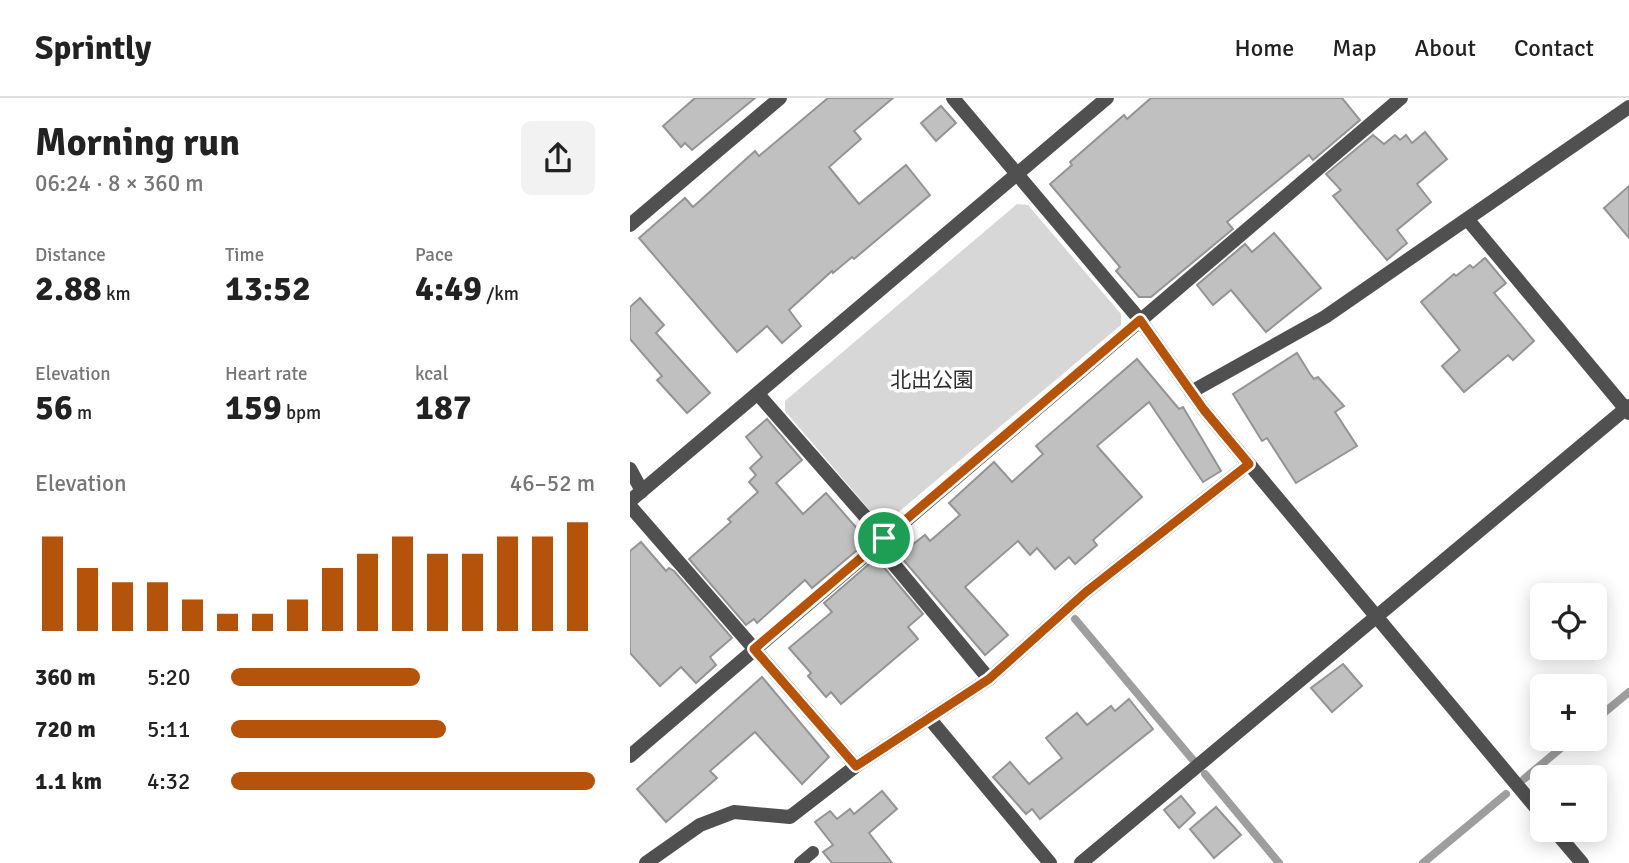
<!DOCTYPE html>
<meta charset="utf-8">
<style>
body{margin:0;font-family:Signika,"Noto Sans JP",sans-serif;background:#f2f2f2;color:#222;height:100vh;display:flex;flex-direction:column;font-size:26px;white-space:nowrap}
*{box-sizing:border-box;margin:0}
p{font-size:23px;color:#767676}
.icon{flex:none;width:38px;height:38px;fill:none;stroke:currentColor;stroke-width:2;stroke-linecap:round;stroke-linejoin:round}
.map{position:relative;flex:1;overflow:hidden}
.details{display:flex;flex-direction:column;background:#fff;width:630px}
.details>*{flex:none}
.controls{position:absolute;left:900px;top:485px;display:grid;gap:14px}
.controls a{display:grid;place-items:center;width:77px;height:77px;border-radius:10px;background:#fff;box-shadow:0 4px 18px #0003;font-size:35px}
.pin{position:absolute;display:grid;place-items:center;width:60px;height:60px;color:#fff;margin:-30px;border:4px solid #fff;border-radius:50%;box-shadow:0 2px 7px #0007}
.round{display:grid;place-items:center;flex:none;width:74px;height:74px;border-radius:10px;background:#f2f2f2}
.headline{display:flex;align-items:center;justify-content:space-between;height:119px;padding:0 35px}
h1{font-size:38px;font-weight:800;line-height:52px}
.stats{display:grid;grid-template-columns:repeat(3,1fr);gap:10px;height:119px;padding:7px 35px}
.stats div{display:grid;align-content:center}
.stats b{font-size:35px;font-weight:800}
.stats small{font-size:19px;font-weight:400}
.stats p{font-size:19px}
.chart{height:196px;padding:14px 35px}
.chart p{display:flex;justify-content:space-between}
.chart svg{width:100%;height:126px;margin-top:7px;stroke:#b45309;stroke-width:6}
ul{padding:0 35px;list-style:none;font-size:23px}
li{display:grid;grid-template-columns:112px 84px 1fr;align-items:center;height:52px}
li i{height:18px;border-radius:9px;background:#b45309}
header{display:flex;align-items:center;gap:42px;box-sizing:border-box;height:98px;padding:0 35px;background:#fff;border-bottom:2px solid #e0e0e0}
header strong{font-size:33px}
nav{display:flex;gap:38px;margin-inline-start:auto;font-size:24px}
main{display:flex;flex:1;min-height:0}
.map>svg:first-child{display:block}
</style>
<header>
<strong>Sprintly</strong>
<nav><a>Home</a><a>Map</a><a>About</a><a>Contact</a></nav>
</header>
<main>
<section class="details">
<div class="headline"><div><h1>Morning run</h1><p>06:24 · 8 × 360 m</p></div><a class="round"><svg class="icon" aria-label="share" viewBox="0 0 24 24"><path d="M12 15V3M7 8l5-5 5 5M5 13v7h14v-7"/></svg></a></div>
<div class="stats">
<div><p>Distance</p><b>2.88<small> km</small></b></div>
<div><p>Time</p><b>13:52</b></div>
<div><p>Pace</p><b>4:49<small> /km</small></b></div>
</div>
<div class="stats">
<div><p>Elevation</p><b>56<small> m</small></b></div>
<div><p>Heart rate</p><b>159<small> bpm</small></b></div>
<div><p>kcal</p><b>187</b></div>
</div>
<div class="chart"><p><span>Elevation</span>46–52 m</p>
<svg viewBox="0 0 160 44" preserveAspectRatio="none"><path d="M5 44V11M15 44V22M25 44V27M35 44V27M45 44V33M55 44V38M65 44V38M75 44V33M85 44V22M95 44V17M105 44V11M115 44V17M125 44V17M135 44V11M145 44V11M155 44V6"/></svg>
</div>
<ul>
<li><b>360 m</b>5:20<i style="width:52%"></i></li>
<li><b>720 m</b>5:11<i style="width:59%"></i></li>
<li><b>1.1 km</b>4:32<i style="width:100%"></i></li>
</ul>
</section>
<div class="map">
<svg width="999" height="765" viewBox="0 0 999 765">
<rect width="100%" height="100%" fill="#fff"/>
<polygon fill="#d7d7d7" points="387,106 398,107 491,216 491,227 259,422 248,422 155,313 155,303"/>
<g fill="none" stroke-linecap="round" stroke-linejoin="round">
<g stroke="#9e9e9e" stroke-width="8">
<polyline points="445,521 563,662"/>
<polyline points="964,623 999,594"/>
<polyline points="575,676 649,765"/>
<polyline points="894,681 943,640"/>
<polyline points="793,765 876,696"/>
</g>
</g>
<g fill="#c0c0c0" stroke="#949494" stroke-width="2">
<polygon points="65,0 125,0 62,52 55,45 51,49 33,28"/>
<polygon points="198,0 263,0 224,33 231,41 199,69 229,106 276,67 300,97 224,161 222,159 203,175 202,173 159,212 171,228 152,245 137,228 107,254 9,140 55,100 63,109 125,53 129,58"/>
<polygon points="521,0 712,0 730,22 683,62 679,57 597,124 603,131 521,199 509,199 486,173 490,169 420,86 442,67 440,64 494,17 497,21"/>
<polygon points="311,8 326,25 306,43 291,25"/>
<polygon points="795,34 817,61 787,86 801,104 767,132 777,145 757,162 703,98 711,92 696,76 743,37 754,46 765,37 770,42 776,37 782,45"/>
<polygon points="999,88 999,140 974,110"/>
<polygon points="644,135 691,190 636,234 601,192 583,207 567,187 615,146 622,154"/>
<polygon points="855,160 876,185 864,195 904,243 883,262 878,257 834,294 812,268 830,252 791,204 824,176 826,178 840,167 843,170"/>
<polygon points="10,200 34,227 26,235 80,295 57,315 27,282 32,278 0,241 0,209"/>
<polygon points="667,255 680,276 684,281 688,279 714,308 705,314 727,348 666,385 637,340 632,343 603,296"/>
<polygon points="507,261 549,311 553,309 591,373 573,384 519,304 467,348 512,399 463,442 467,447 445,466 439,459 425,471 407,450 400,457 388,443 335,489 378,537 355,557 269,457 295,437 300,443 330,417 319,405 364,364 382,384 413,356 406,348"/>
<polygon points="137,321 172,362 146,385 173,416 196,395 238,443 182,490 175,482 127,525 124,521 116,527 59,461 101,424 98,421 128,394 119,384 126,377 120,370 132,359 116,339"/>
<polygon points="11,444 36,473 39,470 44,473 102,540 80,559 86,567 66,585 51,569 30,588 0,555 0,453"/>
<polygon points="246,460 293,516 278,529 288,541 211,606 201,594 196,599 178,578 181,575 159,550 202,514 194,505"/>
<polygon points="713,566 732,588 702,614 681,590"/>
<polygon points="132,579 199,659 172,686 125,634 80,673 87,680 36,724 7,691"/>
<polygon points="499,601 523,631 410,721 402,711 396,716 363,679 380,664 399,686 432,660 416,640 447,615 457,627 481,608 485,613"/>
<polygon points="252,693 267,711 239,735 262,765 202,765 193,754 203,747 185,724 200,713 207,721 220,711 224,716"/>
<polygon points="551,698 565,715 549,730 534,712"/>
<polygon points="586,709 611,737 584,760 560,731"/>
</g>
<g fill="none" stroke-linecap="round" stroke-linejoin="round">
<polyline stroke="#505050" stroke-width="12" points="170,765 183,754"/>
<g stroke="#505050" stroke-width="14">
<polyline points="323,0 510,222 574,312 912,717"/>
<polyline points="838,122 999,315"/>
<polyline points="0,127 150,0"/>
<polyline points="561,294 695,219 999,9"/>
<polyline points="128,296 254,440"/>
<polyline points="0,371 12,393"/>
<polyline points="0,408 226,668"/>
<polyline points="247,446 359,581"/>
<polyline points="299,620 420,765"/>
<polyline points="0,658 771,0"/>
<polyline points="924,732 952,765"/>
<polyline points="16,765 70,727 104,714 160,719 226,668 359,581 456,494 619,366"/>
<polyline points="451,765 999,308"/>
</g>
<polyline stroke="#505050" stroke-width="14" points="0,403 477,0"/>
</g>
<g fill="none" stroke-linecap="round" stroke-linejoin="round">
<defs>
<polygon id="route" points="510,222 574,312 619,366 456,494 359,581 226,668 124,551"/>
</defs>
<use href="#route" stroke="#fff" stroke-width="14"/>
<use href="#route" stroke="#b45309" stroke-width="9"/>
</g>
<g text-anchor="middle" stroke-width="7" stroke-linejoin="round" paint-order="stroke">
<g font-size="21" fill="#2e2e2e" stroke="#fff">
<text x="302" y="289">北出公園</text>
</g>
</g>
</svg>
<div class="controls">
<a><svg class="icon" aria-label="locate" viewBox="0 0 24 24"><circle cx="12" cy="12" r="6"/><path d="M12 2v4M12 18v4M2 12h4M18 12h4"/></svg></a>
<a>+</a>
<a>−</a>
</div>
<div class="pin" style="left:254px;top:440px;background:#1e9e55"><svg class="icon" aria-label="arrive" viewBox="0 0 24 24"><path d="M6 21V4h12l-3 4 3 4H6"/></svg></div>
</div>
</main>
